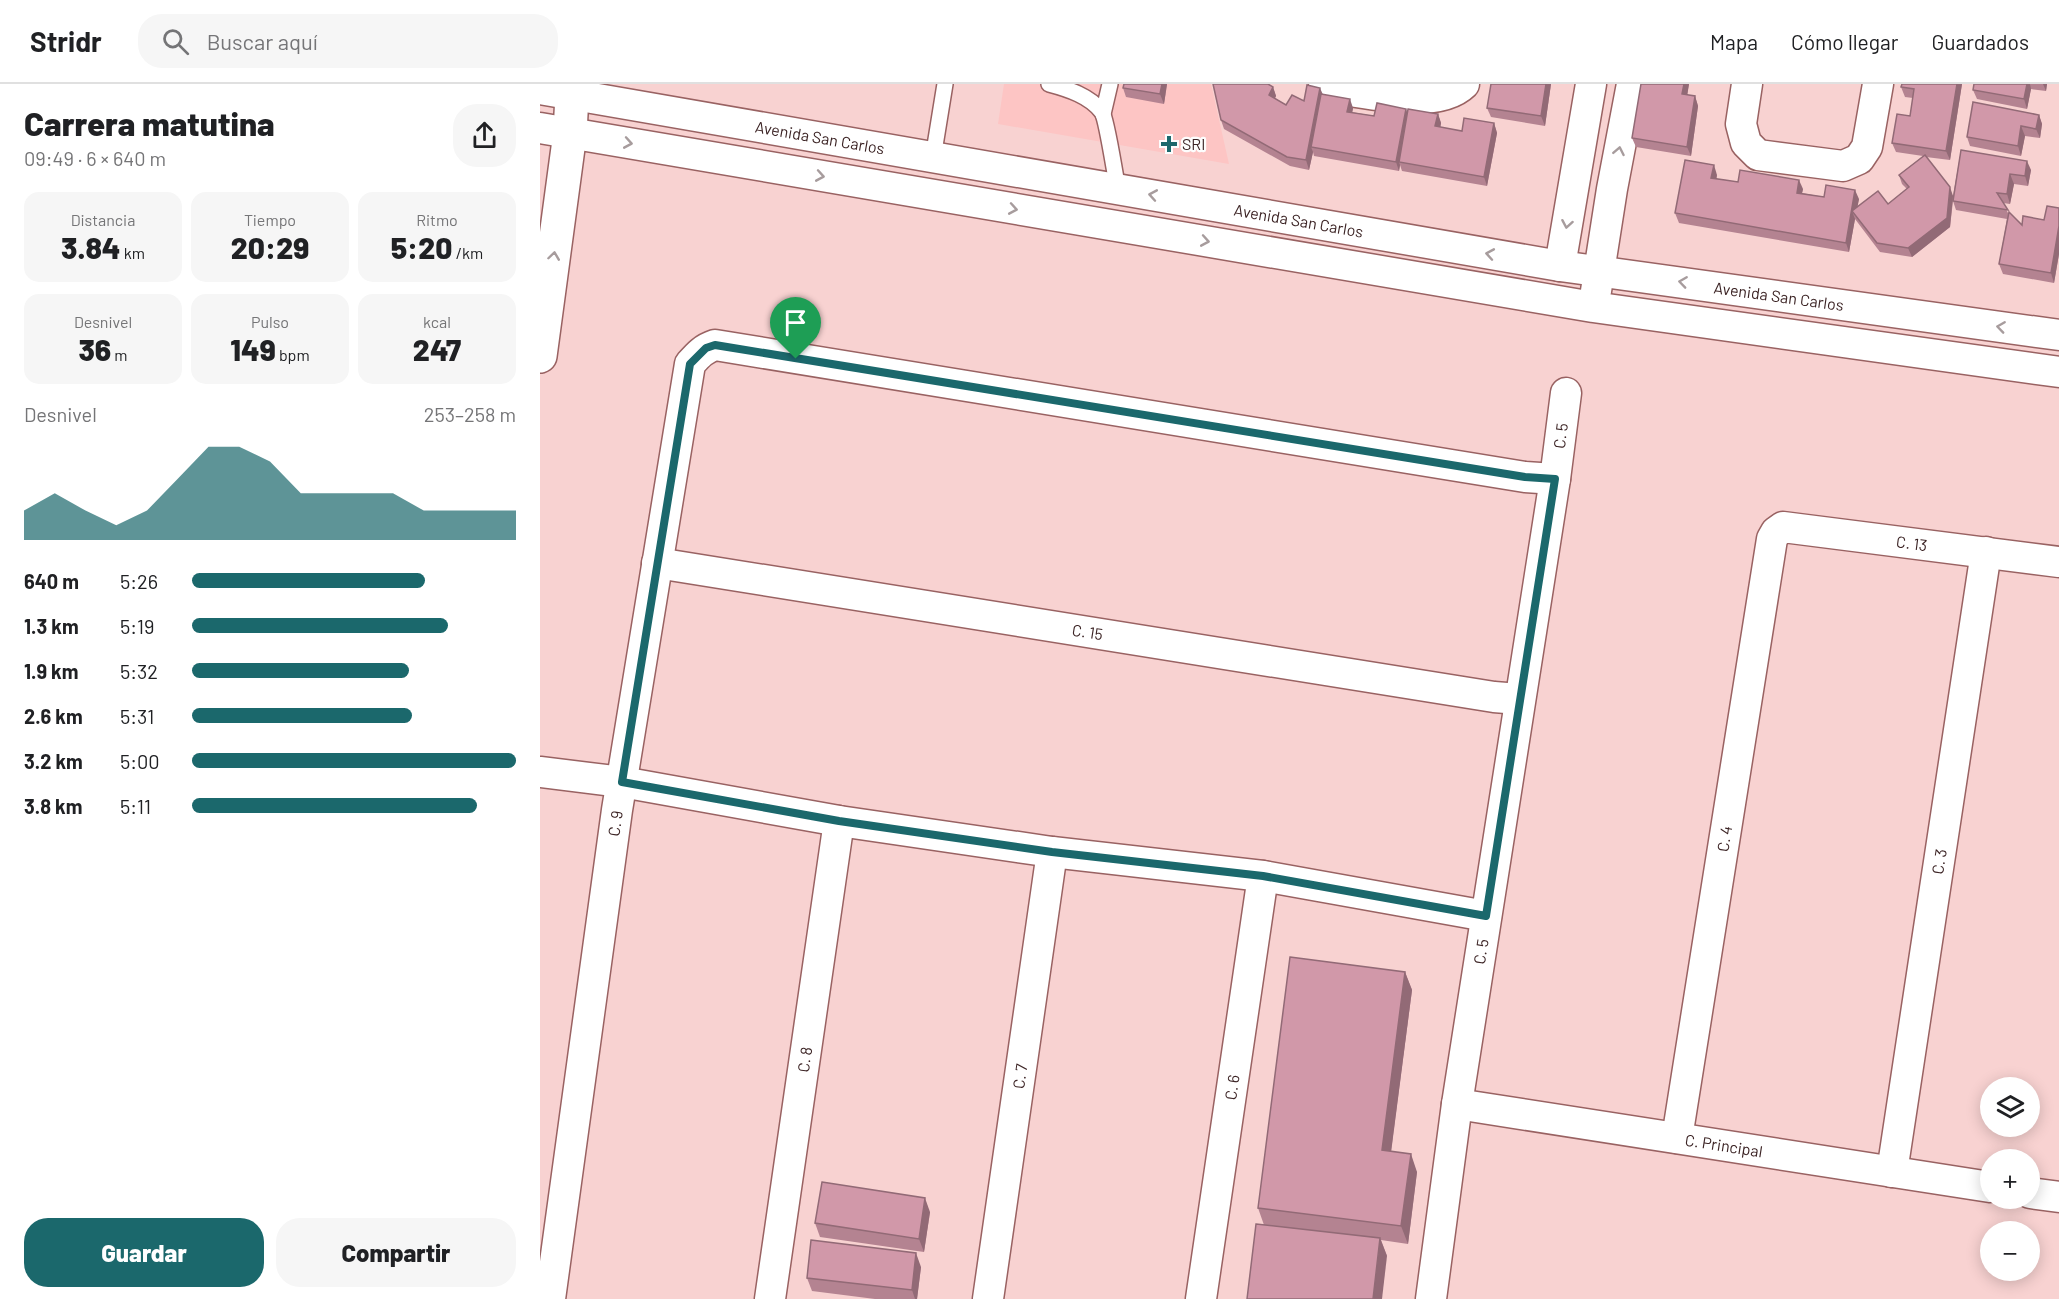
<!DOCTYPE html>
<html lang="es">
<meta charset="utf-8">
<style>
body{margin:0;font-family:Barlow,sans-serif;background:#f6f6f6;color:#202124;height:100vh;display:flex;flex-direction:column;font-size:22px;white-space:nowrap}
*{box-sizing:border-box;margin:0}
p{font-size:20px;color:#757577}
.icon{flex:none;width:33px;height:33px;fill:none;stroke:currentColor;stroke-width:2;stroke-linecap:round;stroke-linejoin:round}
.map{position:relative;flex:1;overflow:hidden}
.side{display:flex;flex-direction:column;background:#fff;width:540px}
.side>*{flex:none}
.buttons{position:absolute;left:1440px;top:993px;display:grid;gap:12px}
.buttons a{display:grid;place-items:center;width:60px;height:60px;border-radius:50%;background:#fff;box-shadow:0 3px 15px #0003;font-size:30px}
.pin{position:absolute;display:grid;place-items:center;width:51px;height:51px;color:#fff;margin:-62px -26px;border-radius:50% 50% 50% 0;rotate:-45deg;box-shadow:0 0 6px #0007}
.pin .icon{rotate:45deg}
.round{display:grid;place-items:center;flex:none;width:63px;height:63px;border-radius:24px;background:#f6f6f6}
.headline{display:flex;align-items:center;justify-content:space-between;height:102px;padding:0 24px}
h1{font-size:33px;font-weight:800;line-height:45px}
.figures{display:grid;grid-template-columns:repeat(3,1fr);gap:9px;height:102px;padding:6px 24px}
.figures div{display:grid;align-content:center;border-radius:15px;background:#f6f6f6;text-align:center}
.figures b{font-size:30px;font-weight:800}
.figures small{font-size:16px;font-weight:400}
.figures p{font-size:16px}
.chart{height:168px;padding:12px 24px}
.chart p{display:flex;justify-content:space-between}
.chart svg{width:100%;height:108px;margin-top:6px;fill:#1b686c;opacity:.7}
.cta{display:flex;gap:12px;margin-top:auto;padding:12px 24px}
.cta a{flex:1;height:69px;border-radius:24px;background:#1b686c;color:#fff;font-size:24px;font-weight:800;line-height:69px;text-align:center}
.cta a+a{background:#f6f6f6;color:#202124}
ul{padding:0 24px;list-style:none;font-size:20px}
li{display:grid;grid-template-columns:96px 72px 1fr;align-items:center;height:45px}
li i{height:15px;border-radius:8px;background:#1b686c}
header{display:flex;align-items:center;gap:36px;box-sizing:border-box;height:84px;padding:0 30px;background:#fff;border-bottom:2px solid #e0e0e0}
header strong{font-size:28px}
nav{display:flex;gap:33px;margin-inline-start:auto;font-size:21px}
.search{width:420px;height:54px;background:#f6f6f6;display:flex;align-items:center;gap:15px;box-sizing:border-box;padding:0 21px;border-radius:24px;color:#757577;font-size:22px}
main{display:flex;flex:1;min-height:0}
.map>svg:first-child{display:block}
</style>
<header>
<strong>Stridr</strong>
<div class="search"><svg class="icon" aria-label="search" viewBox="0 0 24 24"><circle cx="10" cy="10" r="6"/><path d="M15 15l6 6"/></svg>Buscar aquí</div>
<nav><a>Mapa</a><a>Cómo llegar</a><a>Guardados</a></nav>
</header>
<main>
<section class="side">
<div class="headline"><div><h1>Carrera matutina</h1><p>09:49 · 6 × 640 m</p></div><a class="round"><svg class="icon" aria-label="share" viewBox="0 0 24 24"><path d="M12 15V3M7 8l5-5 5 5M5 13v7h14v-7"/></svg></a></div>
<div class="figures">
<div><p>Distancia</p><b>3.84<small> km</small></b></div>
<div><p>Tiempo</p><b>20:29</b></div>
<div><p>Ritmo</p><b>5:20<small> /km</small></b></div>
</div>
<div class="figures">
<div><p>Desnivel</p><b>36<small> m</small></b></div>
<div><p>Pulso</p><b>149<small> bpm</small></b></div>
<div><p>kcal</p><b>247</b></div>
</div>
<div class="chart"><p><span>Desnivel</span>253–258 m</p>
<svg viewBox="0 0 160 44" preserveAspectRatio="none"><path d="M0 44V32L10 25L20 32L30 38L40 32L50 19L60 6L70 6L80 12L90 25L100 25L110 25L120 25L130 32L140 32L150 32L160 32V44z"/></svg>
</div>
<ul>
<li><b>640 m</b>5:26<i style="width:72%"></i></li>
<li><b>1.3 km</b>5:19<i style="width:79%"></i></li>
<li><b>1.9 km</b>5:32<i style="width:67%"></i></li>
<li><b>2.6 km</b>5:31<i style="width:68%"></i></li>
<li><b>3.2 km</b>5:00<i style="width:100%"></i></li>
<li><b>3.8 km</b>5:11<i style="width:88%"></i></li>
</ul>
<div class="cta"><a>Guardar</a><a>Compartir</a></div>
</section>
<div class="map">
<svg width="1519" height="1215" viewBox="0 0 1519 1215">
<rect width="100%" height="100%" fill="#f8d2d1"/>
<polygon fill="#fdc5c4" points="464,0 671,0 689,80 458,40"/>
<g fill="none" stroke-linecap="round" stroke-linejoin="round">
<defs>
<g id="service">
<path d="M509 0C528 5 550 12 562 28 567 36 575 92 578 105"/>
<polyline points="563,30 570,0"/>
<polyline points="393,74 405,0"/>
</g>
<g id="minor">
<path d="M784 0 789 4C826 8 896 27 924 0"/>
<polyline points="1207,0 1201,40 1206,59 1218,71 1303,82 1319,75 1327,63 1338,0"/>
<path id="s1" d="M0 5 1020 182 1519 251"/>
<polyline points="0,44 1053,223 1519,288"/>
<polyline points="1020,182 1051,0"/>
<polyline points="1056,207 1072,105 1092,0"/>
<path id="s2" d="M117 479 954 613 979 615"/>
<polyline points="0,688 82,698 299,737 512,768 723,792 946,832"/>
<path id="s3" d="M917 1020 1450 1103"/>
<path id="s4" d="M1137 1054 1232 455 1236 448 1243 443 1519 478"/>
<path id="s5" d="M1352 1088 1446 468"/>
<polyline points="1490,1109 1519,1113"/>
<path id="s6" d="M10 1215 77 726 150 280C158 271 163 265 175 261L985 393 1015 395"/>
<path id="s7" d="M230 1215 299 737"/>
<path id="s8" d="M448 1215 512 768"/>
<path id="s9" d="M661 1215 723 792"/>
<path id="s10" d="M891 1215 917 1020 1015 395 1026 309"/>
</g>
<polyline id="tertiary" points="0,272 30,49 32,11"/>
</defs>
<use href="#service" stroke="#996262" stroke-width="18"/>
<use href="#minor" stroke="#996262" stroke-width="33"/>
<use href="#tertiary" stroke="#996262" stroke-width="36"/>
<use href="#service" stroke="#fff" stroke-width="15"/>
<use href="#minor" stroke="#fff" stroke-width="30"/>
<use href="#tertiary" stroke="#fff" stroke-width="33"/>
</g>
<g fill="#b48391">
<polygon points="584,0 627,0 624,20 586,13 583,4"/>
<polygon points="1011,0 1005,42 951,33 947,24"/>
<polygon points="1101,0 1149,0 1147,11 1155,12 1158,22 1151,72 1096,63 1092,54"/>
<polygon points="1362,0 1422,0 1410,76 1386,73 1413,112 1421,66 1491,86 1488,102 1474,100 1470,120 1463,119 1468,129 1482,141 1504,136 1519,124 1519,170 1514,199 1463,190 1459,180 1467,135 1416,126 1413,117 1410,143 1372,173 1340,168 1315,135 1309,168 1139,139 1135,129 1177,91 1176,95 1198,98 1263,105 1262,109 1284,113 1319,115 1317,123 1348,120 1367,105 1362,100 1359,91 1383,72 1356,68 1352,59 1370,32 1373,14 1365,13 1361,3"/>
<polygon points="1434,0 1507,0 1506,7 1491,5 1487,25 1437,15 1433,6"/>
<polygon points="733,3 736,12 735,14 746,21 764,17 783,10 813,24 812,28 834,32 866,25 867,30 898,30 901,39 900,43 922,47 954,39 957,49 947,102 862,87 860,81 859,87 774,72 773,68 769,86 750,82 684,45 681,36"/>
<polygon points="1499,31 1502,40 1500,54 1485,52 1481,72 1430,62 1427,53"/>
<polygon points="865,888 872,906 851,1067 877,1088 868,1160 841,1156 847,1172 724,1141 718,1124"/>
<polygon points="390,1128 384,1168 280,1153 275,1139"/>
<polygon points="381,1183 377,1215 335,1215 272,1207 267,1194"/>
</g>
<g fill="#926a76">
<polygon points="622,0 627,0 624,20 620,10"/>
<polygon points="1006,0 1011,0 1005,42 1001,32"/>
<polygon points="1144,0 1149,0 1146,19 1142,10"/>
<polygon points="1417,0 1422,0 1410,76 1406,67"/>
<polygon points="1487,0 1490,0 1491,5 1487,25 1484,15"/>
<polygon points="1503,0 1507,0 1506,7"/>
<polygon points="733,3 736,12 732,20 729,11"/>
<polygon points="780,4 784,13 771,63 773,68 769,86 766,76"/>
<polygon points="1155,12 1158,22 1151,72 1147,63"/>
<polygon points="810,15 813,24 811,37 807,28"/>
<polygon points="866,25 869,34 859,78 860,81 859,87 856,78"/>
<polygon points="898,30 901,39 899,52 895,42"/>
<polygon points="1499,31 1502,40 1500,54 1496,45"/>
<polygon points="954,39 957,49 947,102 944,93"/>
<polygon points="1481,42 1485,52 1481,72 1478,62"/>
<polygon points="1487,77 1491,86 1488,102 1485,92"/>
<polygon points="1174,81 1177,91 1175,103 1171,94"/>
<polygon points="1470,90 1474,100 1470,120 1467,110"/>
<polygon points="1259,96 1263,105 1260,118 1257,109"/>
<polygon points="1410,103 1413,112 1410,143 1372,173 1368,164"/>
<polygon points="1315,106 1319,115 1316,131 1312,127 1315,135 1309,168 1306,159"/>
<polygon points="1519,142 1519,170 1514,199 1511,189"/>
<polygon points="865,888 872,906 849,1084 842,1066"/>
<polygon points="871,1070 877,1088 868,1160 861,1142"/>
<polygon points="385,1114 390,1128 384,1168 379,1155"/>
<polygon points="840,1154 847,1172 842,1215 833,1215"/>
<polygon points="376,1169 381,1183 377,1215 375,1215 372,1206"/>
</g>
<g fill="#d198a9" stroke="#926a76" stroke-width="1.5">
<polygon points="584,0 622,0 620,10 583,4"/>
<polygon points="673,0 728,0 733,3 729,11 746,21 752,11 764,17 767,1 780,4 766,76 747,73 681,36"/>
<polygon points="951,0 1006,0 1001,32 947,24"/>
<polygon points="1101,0 1144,0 1142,10 1155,12 1147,63 1092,54"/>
<polygon points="1362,0 1417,0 1406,67 1352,59 1357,30 1370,32 1374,5 1361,3"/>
<polygon points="1434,0 1487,0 1484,15 1433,6"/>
<polygon points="781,10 810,15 807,28 834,32 837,19 866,25 856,78 771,63"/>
<polygon points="1433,18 1499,31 1496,45 1481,42 1478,62 1427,53"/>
<polygon points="868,25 898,30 895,42 922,47 924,34 954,39 944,93 859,78"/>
<polygon points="1421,66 1487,77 1485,92 1470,90 1467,110 1457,109 1468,126 1413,117"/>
<polygon points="1385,71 1410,103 1407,134 1368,164 1337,159 1312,127 1338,107 1348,120 1369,103 1359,91"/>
<polygon points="1145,76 1174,81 1171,94 1185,96 1198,98 1200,86 1259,96 1257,109 1284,113 1286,101 1315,106 1306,159 1135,129"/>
<polygon points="1507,122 1519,124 1519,142 1511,189 1459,180 1469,128 1482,141 1483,132 1504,136"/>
<polygon points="750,873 865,888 842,1066 871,1070 861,1142 718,1124"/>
<polygon points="282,1098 385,1114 379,1155 275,1139"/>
<polygon points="716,1140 840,1154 833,1215 707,1215"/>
<polygon points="271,1156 376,1169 372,1206 267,1194"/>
</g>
<defs><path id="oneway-chevron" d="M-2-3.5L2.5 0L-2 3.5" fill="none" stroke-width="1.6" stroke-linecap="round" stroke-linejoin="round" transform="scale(1.5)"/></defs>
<g stroke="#a79c9d">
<use href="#oneway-chevron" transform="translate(88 59) rotate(10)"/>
<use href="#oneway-chevron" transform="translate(1079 67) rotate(-79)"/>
<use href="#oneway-chevron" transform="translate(280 92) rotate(10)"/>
<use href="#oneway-chevron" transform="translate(613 111) rotate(-170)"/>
<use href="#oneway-chevron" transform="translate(473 125) rotate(10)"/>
<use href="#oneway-chevron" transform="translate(1027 140) rotate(100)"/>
<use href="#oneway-chevron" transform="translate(665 157) rotate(10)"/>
<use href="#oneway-chevron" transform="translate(950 170) rotate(-170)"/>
<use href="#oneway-chevron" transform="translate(14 172) rotate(-82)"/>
<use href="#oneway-chevron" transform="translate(1143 198) rotate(-172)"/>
<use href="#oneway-chevron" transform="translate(1461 243) rotate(-172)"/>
</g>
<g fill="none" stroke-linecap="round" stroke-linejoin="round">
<defs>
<polygon id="route" points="175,261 985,393 1015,395 946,832 723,792 512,768 299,737 82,698 150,280 166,264"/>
</defs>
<use href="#route" stroke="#fff" stroke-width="12"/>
<use href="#route" stroke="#1b686c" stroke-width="8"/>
</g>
<path fill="#1b686c" stroke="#fdfdfd" stroke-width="2" d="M626 51h6v6h6v6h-6v6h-6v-6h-6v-6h6z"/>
<g text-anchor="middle" stroke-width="4.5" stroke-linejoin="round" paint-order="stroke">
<g font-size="16" fill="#3c2425" stroke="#fdfdfd">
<text dy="6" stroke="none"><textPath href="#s1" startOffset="284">Avenida San Carlos</textPath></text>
<text dy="6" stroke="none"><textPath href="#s1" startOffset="770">Avenida San Carlos</textPath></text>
<text dy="6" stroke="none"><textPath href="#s1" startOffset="1256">Avenida San Carlos</textPath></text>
<text dy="6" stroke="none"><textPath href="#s10" startOffset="873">C. 5</textPath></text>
<text dy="6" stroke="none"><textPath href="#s4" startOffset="753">C. 13</textPath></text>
<text dy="6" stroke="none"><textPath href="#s2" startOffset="436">C. 15</textPath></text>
<text dy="6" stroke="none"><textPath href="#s6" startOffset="480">C. 9</textPath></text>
<text dy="6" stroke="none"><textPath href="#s4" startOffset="303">C. 4</textPath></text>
<text dy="6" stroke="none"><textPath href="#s5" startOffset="314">C. 3</textPath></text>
<text dy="6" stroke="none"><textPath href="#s10" startOffset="351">C. 5</textPath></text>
<text dy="6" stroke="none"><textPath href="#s7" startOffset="242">C. 8</textPath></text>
<text dy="6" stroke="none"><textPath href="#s8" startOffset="225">C. 7</textPath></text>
<text dy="6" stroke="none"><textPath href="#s9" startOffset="214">C. 6</textPath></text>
<text dy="6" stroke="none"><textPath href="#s3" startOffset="270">C. Principal</textPath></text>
</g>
<g font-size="16" fill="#3c2425" stroke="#fdfdfd" text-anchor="start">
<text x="642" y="66">SRI</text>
</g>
</g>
</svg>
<div class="buttons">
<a><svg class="icon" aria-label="layers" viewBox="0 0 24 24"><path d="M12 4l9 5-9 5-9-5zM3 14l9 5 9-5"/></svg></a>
<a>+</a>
<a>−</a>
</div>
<div class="pin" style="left:256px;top:275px;background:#1e9e55"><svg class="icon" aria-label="arrive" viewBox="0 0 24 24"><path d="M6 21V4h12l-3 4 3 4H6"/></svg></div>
</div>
</main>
